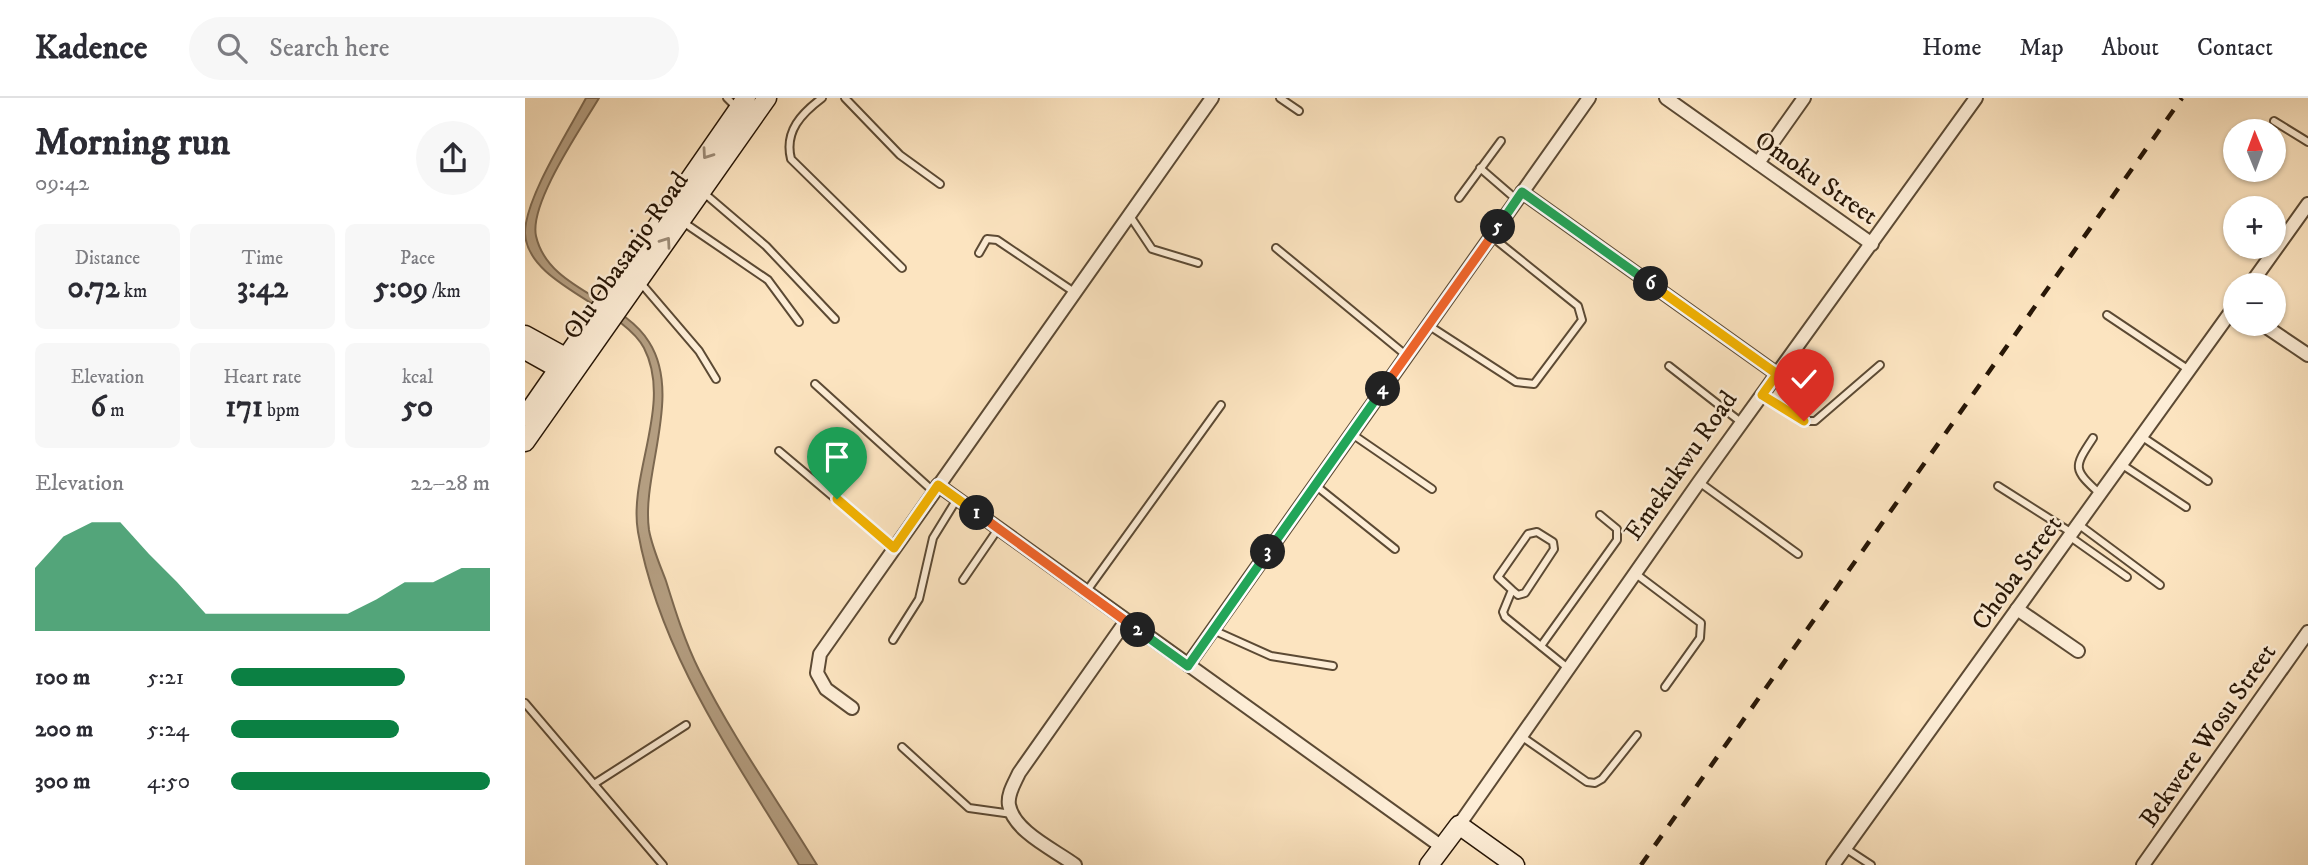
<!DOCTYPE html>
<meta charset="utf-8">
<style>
body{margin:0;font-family:"IM FELL DW Pica",serif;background:#f7f7f7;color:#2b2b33;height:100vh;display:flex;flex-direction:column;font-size:26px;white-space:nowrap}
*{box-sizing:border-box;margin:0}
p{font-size:23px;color:#7c7c81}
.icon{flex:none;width:38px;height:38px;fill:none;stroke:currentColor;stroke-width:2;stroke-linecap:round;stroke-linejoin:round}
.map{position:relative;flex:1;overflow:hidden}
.drawer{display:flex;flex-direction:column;background:#fff;width:525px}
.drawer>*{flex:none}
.needle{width:46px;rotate:359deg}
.tools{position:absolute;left:1698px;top:21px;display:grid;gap:14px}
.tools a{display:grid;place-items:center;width:63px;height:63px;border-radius:50%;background:#fff;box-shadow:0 2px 5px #0004;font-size:35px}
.pin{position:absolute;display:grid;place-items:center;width:60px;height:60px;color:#fff;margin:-72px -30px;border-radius:50% 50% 50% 0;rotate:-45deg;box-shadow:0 0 7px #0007}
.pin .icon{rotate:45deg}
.km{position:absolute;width:35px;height:35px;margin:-18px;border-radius:50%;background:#222;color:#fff;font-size:19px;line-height:35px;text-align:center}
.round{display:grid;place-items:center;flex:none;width:74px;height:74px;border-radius:37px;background:#f7f7f7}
.overview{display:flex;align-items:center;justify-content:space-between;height:119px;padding:0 35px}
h1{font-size:38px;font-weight:700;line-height:52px}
.figures{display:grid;grid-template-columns:repeat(3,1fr);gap:10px;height:119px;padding:7px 35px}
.figures div{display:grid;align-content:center;border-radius:10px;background:#f7f7f7;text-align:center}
.figures b{font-size:30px;font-weight:700}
.figures small{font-size:19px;font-weight:400}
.figures p{font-size:19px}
.chart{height:196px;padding:14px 35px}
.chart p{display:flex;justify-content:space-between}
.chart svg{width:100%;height:126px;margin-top:7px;fill:#0b8043;opacity:.7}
ul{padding:0 35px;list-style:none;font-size:23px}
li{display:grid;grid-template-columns:112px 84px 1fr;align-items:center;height:52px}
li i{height:18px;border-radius:9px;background:#0b8043}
header{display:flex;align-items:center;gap:42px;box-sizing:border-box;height:98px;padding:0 35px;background:#fff;border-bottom:2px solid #e1e1e2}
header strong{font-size:33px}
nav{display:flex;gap:38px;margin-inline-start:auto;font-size:24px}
.search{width:490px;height:63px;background:#f7f7f7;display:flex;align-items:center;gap:18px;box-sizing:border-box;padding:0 24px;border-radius:38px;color:#7c7c81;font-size:26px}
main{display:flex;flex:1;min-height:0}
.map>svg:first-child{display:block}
</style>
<header>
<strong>Kadence</strong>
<div class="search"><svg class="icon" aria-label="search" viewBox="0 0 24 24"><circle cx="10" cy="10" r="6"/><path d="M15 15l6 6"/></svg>Search here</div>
<nav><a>Home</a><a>Map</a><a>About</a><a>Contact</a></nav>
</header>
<main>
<section class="drawer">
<div class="overview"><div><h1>Morning run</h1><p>09:42</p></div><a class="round"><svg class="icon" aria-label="share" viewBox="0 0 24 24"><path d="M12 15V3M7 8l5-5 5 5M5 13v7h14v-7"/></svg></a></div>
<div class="figures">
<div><p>Distance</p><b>0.72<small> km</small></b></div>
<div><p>Time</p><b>3:42</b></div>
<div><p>Pace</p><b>5:09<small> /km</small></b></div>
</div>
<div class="figures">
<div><p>Elevation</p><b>6<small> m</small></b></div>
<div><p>Heart rate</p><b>171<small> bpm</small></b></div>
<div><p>kcal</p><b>50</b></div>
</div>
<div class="chart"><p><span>Elevation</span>22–28 m</p>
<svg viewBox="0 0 160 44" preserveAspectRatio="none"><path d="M0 44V22L10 11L20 6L30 6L40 17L50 27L60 38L70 38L80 38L90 38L100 38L110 38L120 33L130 27L140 27L150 22L160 22V44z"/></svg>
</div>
<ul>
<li><b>100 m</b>5:21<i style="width:67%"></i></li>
<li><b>200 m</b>5:24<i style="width:65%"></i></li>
<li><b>300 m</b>4:50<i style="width:100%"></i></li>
</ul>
</section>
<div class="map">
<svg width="1783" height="767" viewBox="0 0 1783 767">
<rect width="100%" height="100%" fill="#fce4c0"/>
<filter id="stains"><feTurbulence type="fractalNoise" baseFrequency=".00286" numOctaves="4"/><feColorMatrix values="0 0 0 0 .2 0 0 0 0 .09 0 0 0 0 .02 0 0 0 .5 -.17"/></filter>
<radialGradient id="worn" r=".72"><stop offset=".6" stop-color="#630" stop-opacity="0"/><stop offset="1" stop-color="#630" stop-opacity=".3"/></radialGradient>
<path fill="#b49e81" stroke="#7c6850" stroke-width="2" d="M61 0H74C57 29 4 105 11 138 23 192 97 200 124 244 158 297 116 376 124 432 127 449 135 467 141 483 150 512 160 544 174 572 208 640 253 703 292 767H274C211 662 135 557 113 434 103 377 148 306 119 250 97 208 2 187 0 135 0 100 44 32 61 0Z"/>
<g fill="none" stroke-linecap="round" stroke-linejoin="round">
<defs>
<g id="lane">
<polyline points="202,0 212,10"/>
<path d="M297 0C277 15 259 33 266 61L377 170"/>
<polyline points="320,0 375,57 415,86"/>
<polyline points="755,0 774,13"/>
<polyline points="1749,23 1783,44"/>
<polyline points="955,70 992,102"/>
<polyline points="179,95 241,148 310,221"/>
<polyline points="934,100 976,43"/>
<polyline points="605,118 627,151 673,165"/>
<polyline points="158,124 243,182 274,224"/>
<polyline points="751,150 882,258"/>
<polyline points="454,155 462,141 472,142 549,194"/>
<polyline points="115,184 174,253 191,281"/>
<polyline points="1582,217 1664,272"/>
<polyline points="903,227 991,284 1009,286 1057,222 1053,208 966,138"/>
<polyline points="1144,268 1217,325"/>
<polyline points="290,286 408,393"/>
<polyline points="1237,297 1279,323 1290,323 1355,267"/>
<polyline points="827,336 907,391"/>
<polyline points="1616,338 1683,383"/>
<path d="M1568 340C1548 370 1548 371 1575 396"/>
<polyline points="254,353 369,450"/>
<polyline points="1596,366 1661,409"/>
<polyline points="1174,384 1273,456"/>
<polyline points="790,387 870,451"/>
<polyline points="1473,388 1547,435"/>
<polyline points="1553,426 1635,487"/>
<polyline points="1544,438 1602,479"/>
<polyline points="1111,476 1176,525 1175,540 1140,589"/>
<polyline points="438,482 473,431"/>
<polyline points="987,492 993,497 1000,495 1029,451 1028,444 1012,434 1003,436 973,479 987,492 978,514 980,519 1044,571"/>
<polyline points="561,494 696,307"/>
<polyline points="688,532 746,558 808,568"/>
<polyline points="368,542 394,501 408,440 432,401"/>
<polyline points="1016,548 1092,442 1092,431 1075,417"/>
<polyline points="0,605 138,767"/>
<polyline points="996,638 1062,684 1070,685 1077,681 1112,637"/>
<polyline points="377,649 444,710 487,716"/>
<polyline points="69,686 161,627"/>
<polyline points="1320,750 1346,767"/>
</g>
<g id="street">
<polyline points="1141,0 1347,146"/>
<polyline points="1233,65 1279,0"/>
<polyline points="997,94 1252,276"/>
<polyline points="1725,187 1783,106"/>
<polyline points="1737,226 1783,257"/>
<polyline points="413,387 917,749"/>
<polyline points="1492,511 1553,553"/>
<polyline points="663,567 1064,0"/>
<polyline points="327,610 301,591 292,575 295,556 687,0"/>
<polyline points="934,727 1174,384 1451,0"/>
<path d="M550 767C530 752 489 734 484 707 482 696 490 684 494 675L601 523"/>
<polyline points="1308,767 1710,208"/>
<polyline points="1618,767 1783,534"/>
</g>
<g id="secondary">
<polyline points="0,237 51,265"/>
<polyline points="0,252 43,276"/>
<polyline points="0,319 221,0"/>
<polyline points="0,344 242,0"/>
<polyline points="904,767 934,727 990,767"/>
</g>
</defs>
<use href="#lane" stroke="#5c4a34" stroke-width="10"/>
<use href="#street" stroke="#5c4a34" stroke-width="16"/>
<use href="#secondary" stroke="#271606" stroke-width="21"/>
<use href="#lane" stroke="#fdedd6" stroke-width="6"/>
<use href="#street" stroke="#fdedd6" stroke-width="12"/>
<use href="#secondary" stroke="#fdedd6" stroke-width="18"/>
<polyline stroke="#271606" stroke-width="4.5" stroke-dasharray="12 12" stroke-linecap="butt" points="1116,767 1657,0"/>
</g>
<defs><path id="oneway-chevron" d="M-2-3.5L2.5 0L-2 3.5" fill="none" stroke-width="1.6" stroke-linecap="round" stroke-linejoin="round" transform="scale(1.75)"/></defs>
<g stroke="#9d8c78">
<use href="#oneway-chevron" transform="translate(182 56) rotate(125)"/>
<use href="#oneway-chevron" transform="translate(141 144) rotate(-55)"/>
</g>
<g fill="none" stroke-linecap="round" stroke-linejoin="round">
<defs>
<polyline id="split-1" points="312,401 369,450 413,387 452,415"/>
<polyline id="split-2" points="452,415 613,532"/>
<polyline id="split-3" points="613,532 663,568 743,454"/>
<polyline id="split-4" points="743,454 858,291"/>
<polyline id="split-5" points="858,291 973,129"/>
<polyline id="split-6" points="973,129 997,94 1126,186"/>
<polyline id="split-7" points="1126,186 1252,276 1237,297 1279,323"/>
</defs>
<use href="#split-1" stroke="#fff" stroke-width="14"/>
<use href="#split-2" stroke="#fff" stroke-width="14"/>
<use href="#split-3" stroke="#fff" stroke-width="14"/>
<use href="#split-4" stroke="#fff" stroke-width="14"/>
<use href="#split-5" stroke="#fff" stroke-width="14"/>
<use href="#split-6" stroke="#fff" stroke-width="14"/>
<use href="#split-7" stroke="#fff" stroke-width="14"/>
<use href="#split-1" stroke="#f5b400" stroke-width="9"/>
<use href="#split-2" stroke="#f0652b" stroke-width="9"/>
<use href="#split-3" stroke="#22a559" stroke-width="9"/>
<use href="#split-4" stroke="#22a559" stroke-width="9"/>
<use href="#split-5" stroke="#f0652b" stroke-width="9"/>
<use href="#split-6" stroke="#22a559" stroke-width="9"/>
<use href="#split-7" stroke="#f5b400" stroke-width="9"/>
</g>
<g text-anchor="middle" stroke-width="5" stroke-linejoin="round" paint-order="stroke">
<g font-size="26" fill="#271606" stroke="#fdedd6">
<text transform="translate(1292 79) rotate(35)" y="9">Omoku Street</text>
<text transform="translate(100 157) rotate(-55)" y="9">Olu Obasanjo Road</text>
<text transform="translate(1155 367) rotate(-55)" y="9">Emekukwu Road</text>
<text transform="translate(1491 474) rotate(-54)" y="9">Choba Street</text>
<text transform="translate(1682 637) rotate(-55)" y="9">Bekwere Wosu Street</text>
</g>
</g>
<rect width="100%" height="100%" filter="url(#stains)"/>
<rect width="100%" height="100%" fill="url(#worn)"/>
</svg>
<div class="tools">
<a><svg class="needle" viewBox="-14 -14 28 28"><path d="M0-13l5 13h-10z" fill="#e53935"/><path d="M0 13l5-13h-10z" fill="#7c7c81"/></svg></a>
<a>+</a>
<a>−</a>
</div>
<div class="pin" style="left:312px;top:401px;background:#1e9e55"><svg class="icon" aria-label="arrive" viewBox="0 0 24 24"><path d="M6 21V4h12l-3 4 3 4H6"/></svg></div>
<div class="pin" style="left:1279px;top:323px;background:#d93025"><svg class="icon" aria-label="check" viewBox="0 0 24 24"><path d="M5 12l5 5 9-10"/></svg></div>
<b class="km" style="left:452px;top:415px">1</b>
<b class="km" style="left:613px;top:532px">2</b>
<b class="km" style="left:743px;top:454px">3</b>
<b class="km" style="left:858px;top:291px">4</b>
<b class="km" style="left:973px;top:129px">5</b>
<b class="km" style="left:1126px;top:186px">6</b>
</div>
</main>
